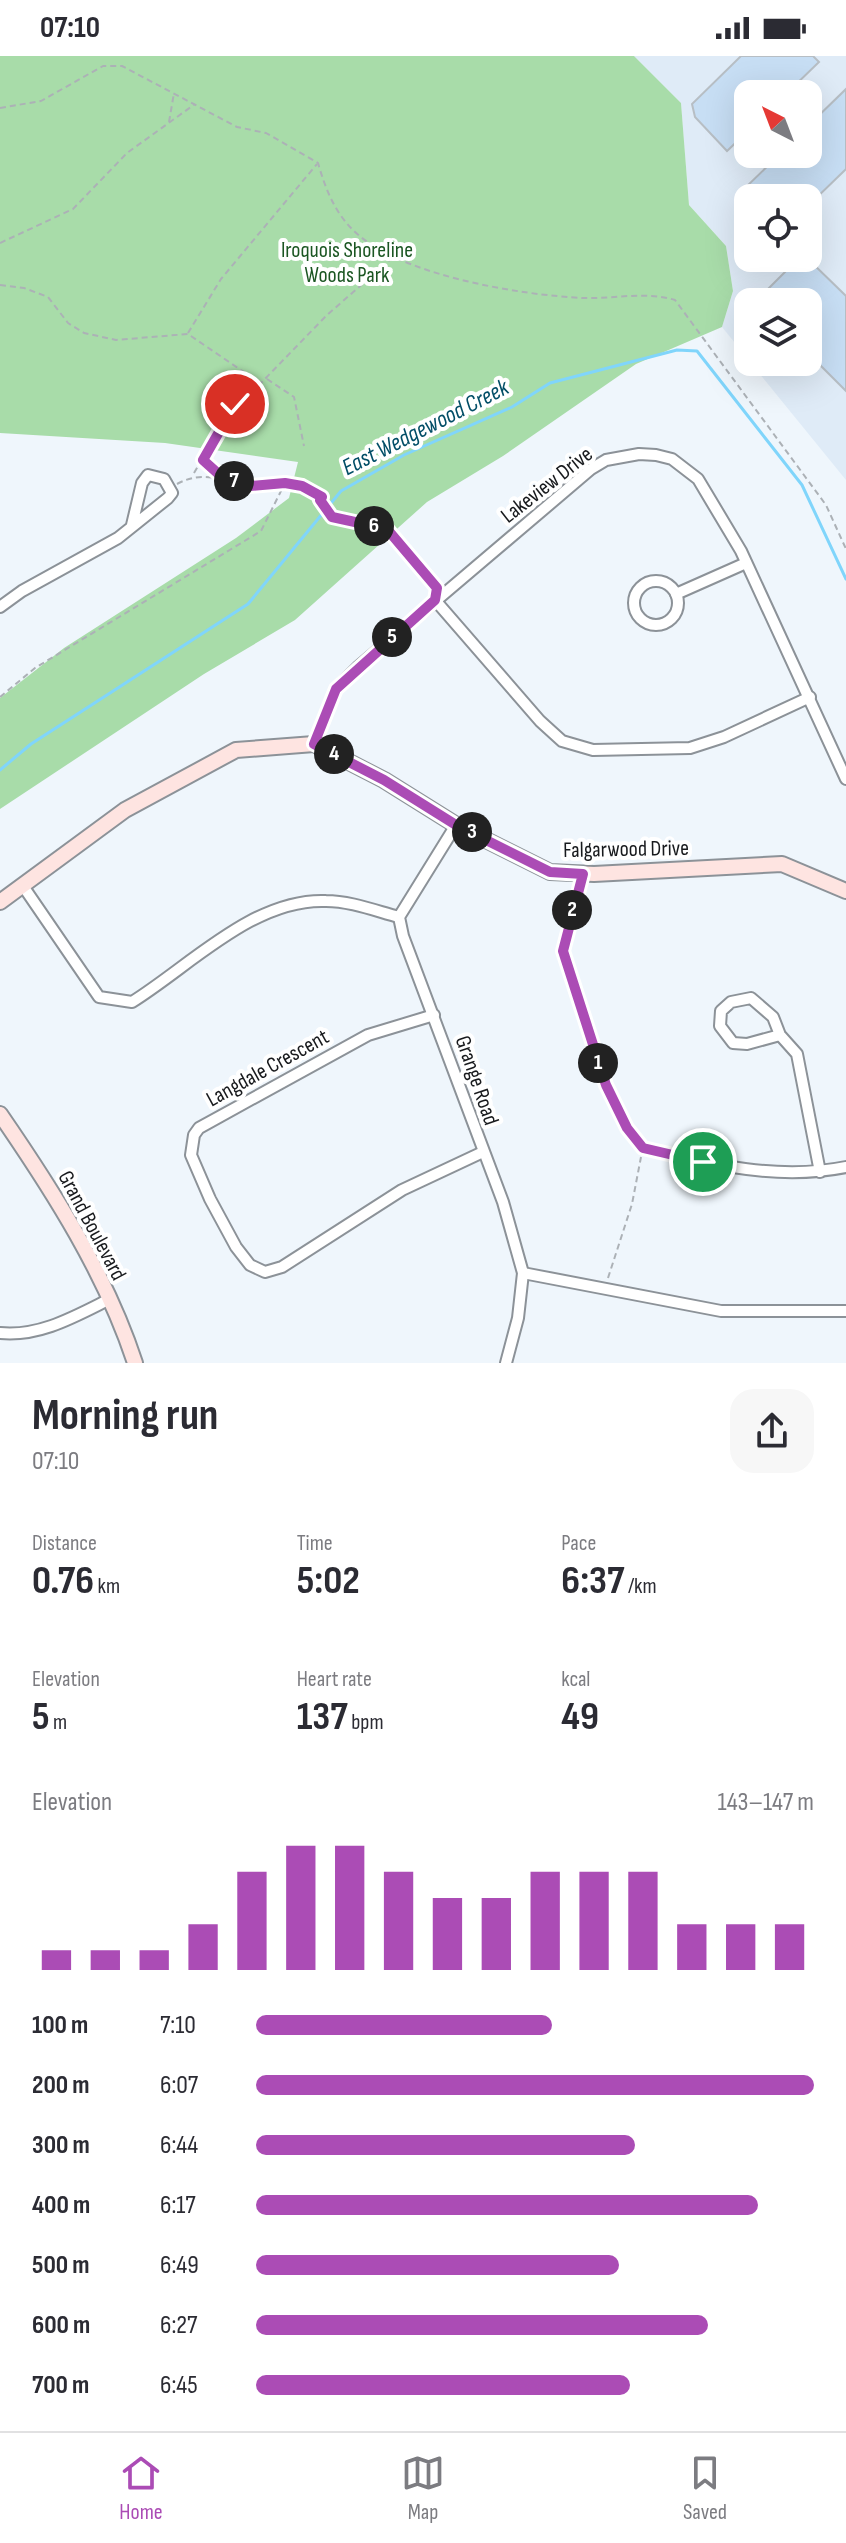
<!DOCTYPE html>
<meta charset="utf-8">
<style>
body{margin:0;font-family:"Sofia Sans Condensed",sans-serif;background:#f7f7f7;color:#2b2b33;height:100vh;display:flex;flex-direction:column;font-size:30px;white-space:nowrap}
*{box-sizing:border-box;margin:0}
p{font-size:26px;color:#7c7c81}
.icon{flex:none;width:44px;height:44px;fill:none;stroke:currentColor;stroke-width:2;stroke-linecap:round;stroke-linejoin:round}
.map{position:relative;height:1307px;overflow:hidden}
.side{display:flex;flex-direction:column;background:#fff;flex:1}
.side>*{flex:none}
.needle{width:52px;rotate:318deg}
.tools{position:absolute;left:734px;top:24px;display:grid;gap:16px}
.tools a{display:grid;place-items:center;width:88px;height:88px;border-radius:16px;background:#fff;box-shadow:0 8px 32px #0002;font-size:40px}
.pin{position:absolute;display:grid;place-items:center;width:68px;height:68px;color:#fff;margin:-34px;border:4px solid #fff;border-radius:50%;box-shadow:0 2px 8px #0007}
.km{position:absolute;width:40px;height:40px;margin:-20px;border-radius:50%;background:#222;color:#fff;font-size:22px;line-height:40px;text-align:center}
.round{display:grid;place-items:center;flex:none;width:84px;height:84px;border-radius:24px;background:#f7f7f7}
.head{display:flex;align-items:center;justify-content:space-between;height:136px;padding:0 32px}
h1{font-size:44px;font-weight:700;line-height:60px}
.figures{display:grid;grid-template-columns:repeat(3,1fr);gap:12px;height:136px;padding:8px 32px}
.figures div{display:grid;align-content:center}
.figures b{font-size:40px;font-weight:700}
.figures small{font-size:22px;font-weight:400}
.figures p{font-size:22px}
.chart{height:224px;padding:16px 32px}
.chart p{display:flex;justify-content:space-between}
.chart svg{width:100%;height:144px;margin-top:8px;stroke:#ab4cb5;stroke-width:6}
ul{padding:0 32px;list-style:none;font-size:26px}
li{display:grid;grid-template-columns:128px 96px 1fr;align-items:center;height:60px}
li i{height:20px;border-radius:10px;background:#ab4cb5}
.status{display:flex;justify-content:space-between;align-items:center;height:56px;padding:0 40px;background:#fff;direction:ltr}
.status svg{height:22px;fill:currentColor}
.tab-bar{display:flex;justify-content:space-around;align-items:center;height:112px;border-top:2px solid #e1e1e2;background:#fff;font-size:22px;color:#7c7c81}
.tab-bar a{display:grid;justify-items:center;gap:4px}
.tab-bar .active{color:#ab4cb5}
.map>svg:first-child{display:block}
</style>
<div class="status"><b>07:10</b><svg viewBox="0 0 49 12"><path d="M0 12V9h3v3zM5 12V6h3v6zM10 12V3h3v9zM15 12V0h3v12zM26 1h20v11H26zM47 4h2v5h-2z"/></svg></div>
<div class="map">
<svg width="846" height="1307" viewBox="0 0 846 1307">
<rect width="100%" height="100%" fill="#eff6fc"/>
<path fill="#dfebf7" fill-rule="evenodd" d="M634 0H846V424L750 306H808V246H748V303L722 271 733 235 726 190 689 149 681 47ZM748 38H808V98H748ZM748 142H808V202H748Z"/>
<polygon fill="#a8dca9" points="0,0 634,0 681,47 689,149 726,190 733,235 722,271 636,308 503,400 427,446 295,564 204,618 0,753 0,642 64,592 236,482 289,442 298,406 165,387 0,377"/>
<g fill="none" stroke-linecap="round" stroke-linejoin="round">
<polyline stroke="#80d5fb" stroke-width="3" points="0,714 31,688 248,548 341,435 404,399 512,351 550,327 677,294 697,295 802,429 846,523"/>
</g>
<g fill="#c7def4" stroke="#b7bec4" stroke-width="2">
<polygon points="741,0 813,0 819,6 786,38 748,38 748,75 727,95 695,61 692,48"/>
<polygon points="846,33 846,113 808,150 808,142 754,142 745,132 780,98 808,98 808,70"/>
<polygon points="799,202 807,202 846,240 846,335 808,297 808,246 755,246"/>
</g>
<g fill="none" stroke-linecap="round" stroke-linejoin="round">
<defs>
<g id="street">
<circle cx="656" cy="547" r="22"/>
<polyline points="676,538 746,507"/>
<polyline points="435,544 540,665 562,685 593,694 690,692 724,681 810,641"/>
<polyline points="0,551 22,535 118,482 168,442 172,437 164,423 148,419 142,427 132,469"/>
<polyline points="314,688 336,633 359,610 591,413 606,404 639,398 656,399 672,403 698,423 741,495 846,723"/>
<polyline points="456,769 399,861 403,880 503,1146 523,1217 518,1262 506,1307"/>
<path d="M583 818 563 895 606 1029 627 1072 643 1092C710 1108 777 1125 846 1111"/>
<path d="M23 830 99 941 132 946C190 910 254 842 326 845 350 845 376 855 399 861"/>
<polyline points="434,959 368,979 199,1072 194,1079 191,1099 210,1143 236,1191 250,1209 265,1216 282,1211 402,1134 483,1096"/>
<polyline points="780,979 747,988 733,987 720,970 721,955 731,946 751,942 773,961 780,979 797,998 820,1116"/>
<polyline points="523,1217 721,1255 846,1255"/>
<path d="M0 1277C39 1281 74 1261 108 1244"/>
</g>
<g id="secondary">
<polyline points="0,846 125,754 236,694 314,688 384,724 456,769 550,816 594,818 782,808 846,835"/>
<path d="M0 1058C53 1135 106 1218 135 1307"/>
</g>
</defs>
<use href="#street" stroke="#8c9298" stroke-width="14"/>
<use href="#secondary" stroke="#8c9298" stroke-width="18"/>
<g stroke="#acb1b6" stroke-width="2" stroke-dasharray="6 4" stroke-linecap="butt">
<path d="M0 52 41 45 103 10H122L237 71 266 77 318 107C325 131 333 153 351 172 395 219 520 239 583 242 614 243 645 235 675 244L826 449 846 493"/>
<polyline points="169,66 174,37"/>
<polyline points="0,187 73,153 127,97 195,48"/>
<polyline points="0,229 24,232 48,241 68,267 84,277 116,284 188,278 260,327"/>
<polyline points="188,277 221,223 317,108"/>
<polyline points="267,323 294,341 304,390"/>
<polyline points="203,405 222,422"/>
<polyline points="194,417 235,348 260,328 327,259 391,203"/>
<path d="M177 428C205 413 221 426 250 429 282 433 288 423 322 441L320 444 332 461 387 473 435 530"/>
<polyline points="0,641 35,612 261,475 285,427"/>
<polyline points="608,1222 632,1148 641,1101"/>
</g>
<use href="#street" stroke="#fff" stroke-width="10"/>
<use href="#secondary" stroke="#fee4e1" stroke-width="14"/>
</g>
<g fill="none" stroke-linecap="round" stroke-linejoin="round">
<defs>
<polyline id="route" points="235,348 203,404 223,422 250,430 285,427 302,430 322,441 320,444 332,461 387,473 437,532 435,544 336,633 314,688 384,724 456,769 550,816 583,818 563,895 606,1029 627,1072 643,1092 703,1106"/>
</defs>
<use href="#route" stroke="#fff" stroke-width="16"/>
<use href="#route" stroke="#ab4cb5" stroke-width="10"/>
</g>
<g text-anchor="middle" stroke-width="8" stroke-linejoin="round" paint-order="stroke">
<g font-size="22" fill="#1b5622" stroke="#fff">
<text x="347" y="201">Iroquois Shoreline<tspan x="347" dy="25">Woods Park</tspan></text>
</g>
<g font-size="22" fill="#181a1d" stroke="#fff">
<text transform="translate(546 428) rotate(-38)" y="8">Lakeview Drive</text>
<text transform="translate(626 792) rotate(-1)" y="8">Falgarwood Drive</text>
<text transform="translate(267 1011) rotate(-29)" y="8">Langdale Crescent</text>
<text transform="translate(478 1024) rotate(71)" y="8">Grange Road</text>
<text transform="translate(93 1169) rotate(62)" y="8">Grand Boulevard</text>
</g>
<g font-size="24" font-style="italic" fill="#024e67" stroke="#fff">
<text transform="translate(425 371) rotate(-27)" y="8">East Wedgewood Creek</text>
</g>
</g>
</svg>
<div class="tools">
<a><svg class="needle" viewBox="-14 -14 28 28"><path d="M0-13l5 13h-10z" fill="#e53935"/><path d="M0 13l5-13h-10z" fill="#7c7c81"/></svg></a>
<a><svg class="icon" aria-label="locate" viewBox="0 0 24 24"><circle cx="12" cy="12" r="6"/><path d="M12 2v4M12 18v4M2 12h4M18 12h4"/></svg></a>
<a><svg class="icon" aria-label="layers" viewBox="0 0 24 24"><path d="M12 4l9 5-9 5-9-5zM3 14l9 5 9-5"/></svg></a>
</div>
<div class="pin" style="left:703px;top:1106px;background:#1e9e55"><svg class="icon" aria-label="arrive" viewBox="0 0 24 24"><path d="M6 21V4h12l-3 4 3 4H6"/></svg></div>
<div class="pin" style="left:235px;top:348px;background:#d93025"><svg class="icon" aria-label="check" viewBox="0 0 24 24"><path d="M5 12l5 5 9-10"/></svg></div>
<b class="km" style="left:598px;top:1007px">1</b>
<b class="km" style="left:572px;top:854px">2</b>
<b class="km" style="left:472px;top:776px">3</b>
<b class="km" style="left:334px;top:698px">4</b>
<b class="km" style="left:392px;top:581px">5</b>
<b class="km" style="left:374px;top:470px">6</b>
<b class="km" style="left:234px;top:425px">7</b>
</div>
<section class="side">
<div class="head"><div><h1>Morning run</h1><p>07:10</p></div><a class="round"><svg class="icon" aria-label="share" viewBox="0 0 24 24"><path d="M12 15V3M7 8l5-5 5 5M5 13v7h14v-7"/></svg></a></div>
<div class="figures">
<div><p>Distance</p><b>0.76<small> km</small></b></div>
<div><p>Time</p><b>5:02</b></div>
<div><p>Pace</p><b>6:37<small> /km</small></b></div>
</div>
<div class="figures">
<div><p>Elevation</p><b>5<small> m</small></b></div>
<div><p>Heart rate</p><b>137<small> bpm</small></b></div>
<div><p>kcal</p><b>49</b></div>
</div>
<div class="chart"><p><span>Elevation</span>143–147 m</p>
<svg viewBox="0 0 160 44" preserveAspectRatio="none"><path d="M5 44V38M15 44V38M25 44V38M35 44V30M45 44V14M55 44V6M65 44V6M75 44V14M85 44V22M95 44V22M105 44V14M115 44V14M125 44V14M135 44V30M145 44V30M155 44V30"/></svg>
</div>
<ul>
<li><b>100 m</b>7:10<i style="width:53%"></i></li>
<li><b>200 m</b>6:07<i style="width:100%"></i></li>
<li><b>300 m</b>6:44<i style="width:68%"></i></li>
<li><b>400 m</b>6:17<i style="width:90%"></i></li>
<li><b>500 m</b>6:49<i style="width:65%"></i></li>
<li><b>600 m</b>6:27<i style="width:81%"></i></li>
<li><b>700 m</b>6:45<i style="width:67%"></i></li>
</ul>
</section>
<nav class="tab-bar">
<a class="active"><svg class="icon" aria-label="home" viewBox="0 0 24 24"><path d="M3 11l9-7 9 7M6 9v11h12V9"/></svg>Home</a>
<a><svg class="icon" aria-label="map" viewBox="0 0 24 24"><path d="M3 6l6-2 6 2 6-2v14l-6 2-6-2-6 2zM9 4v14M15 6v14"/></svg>Map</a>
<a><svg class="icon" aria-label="saved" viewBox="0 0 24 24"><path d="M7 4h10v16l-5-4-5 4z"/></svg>Saved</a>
</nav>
